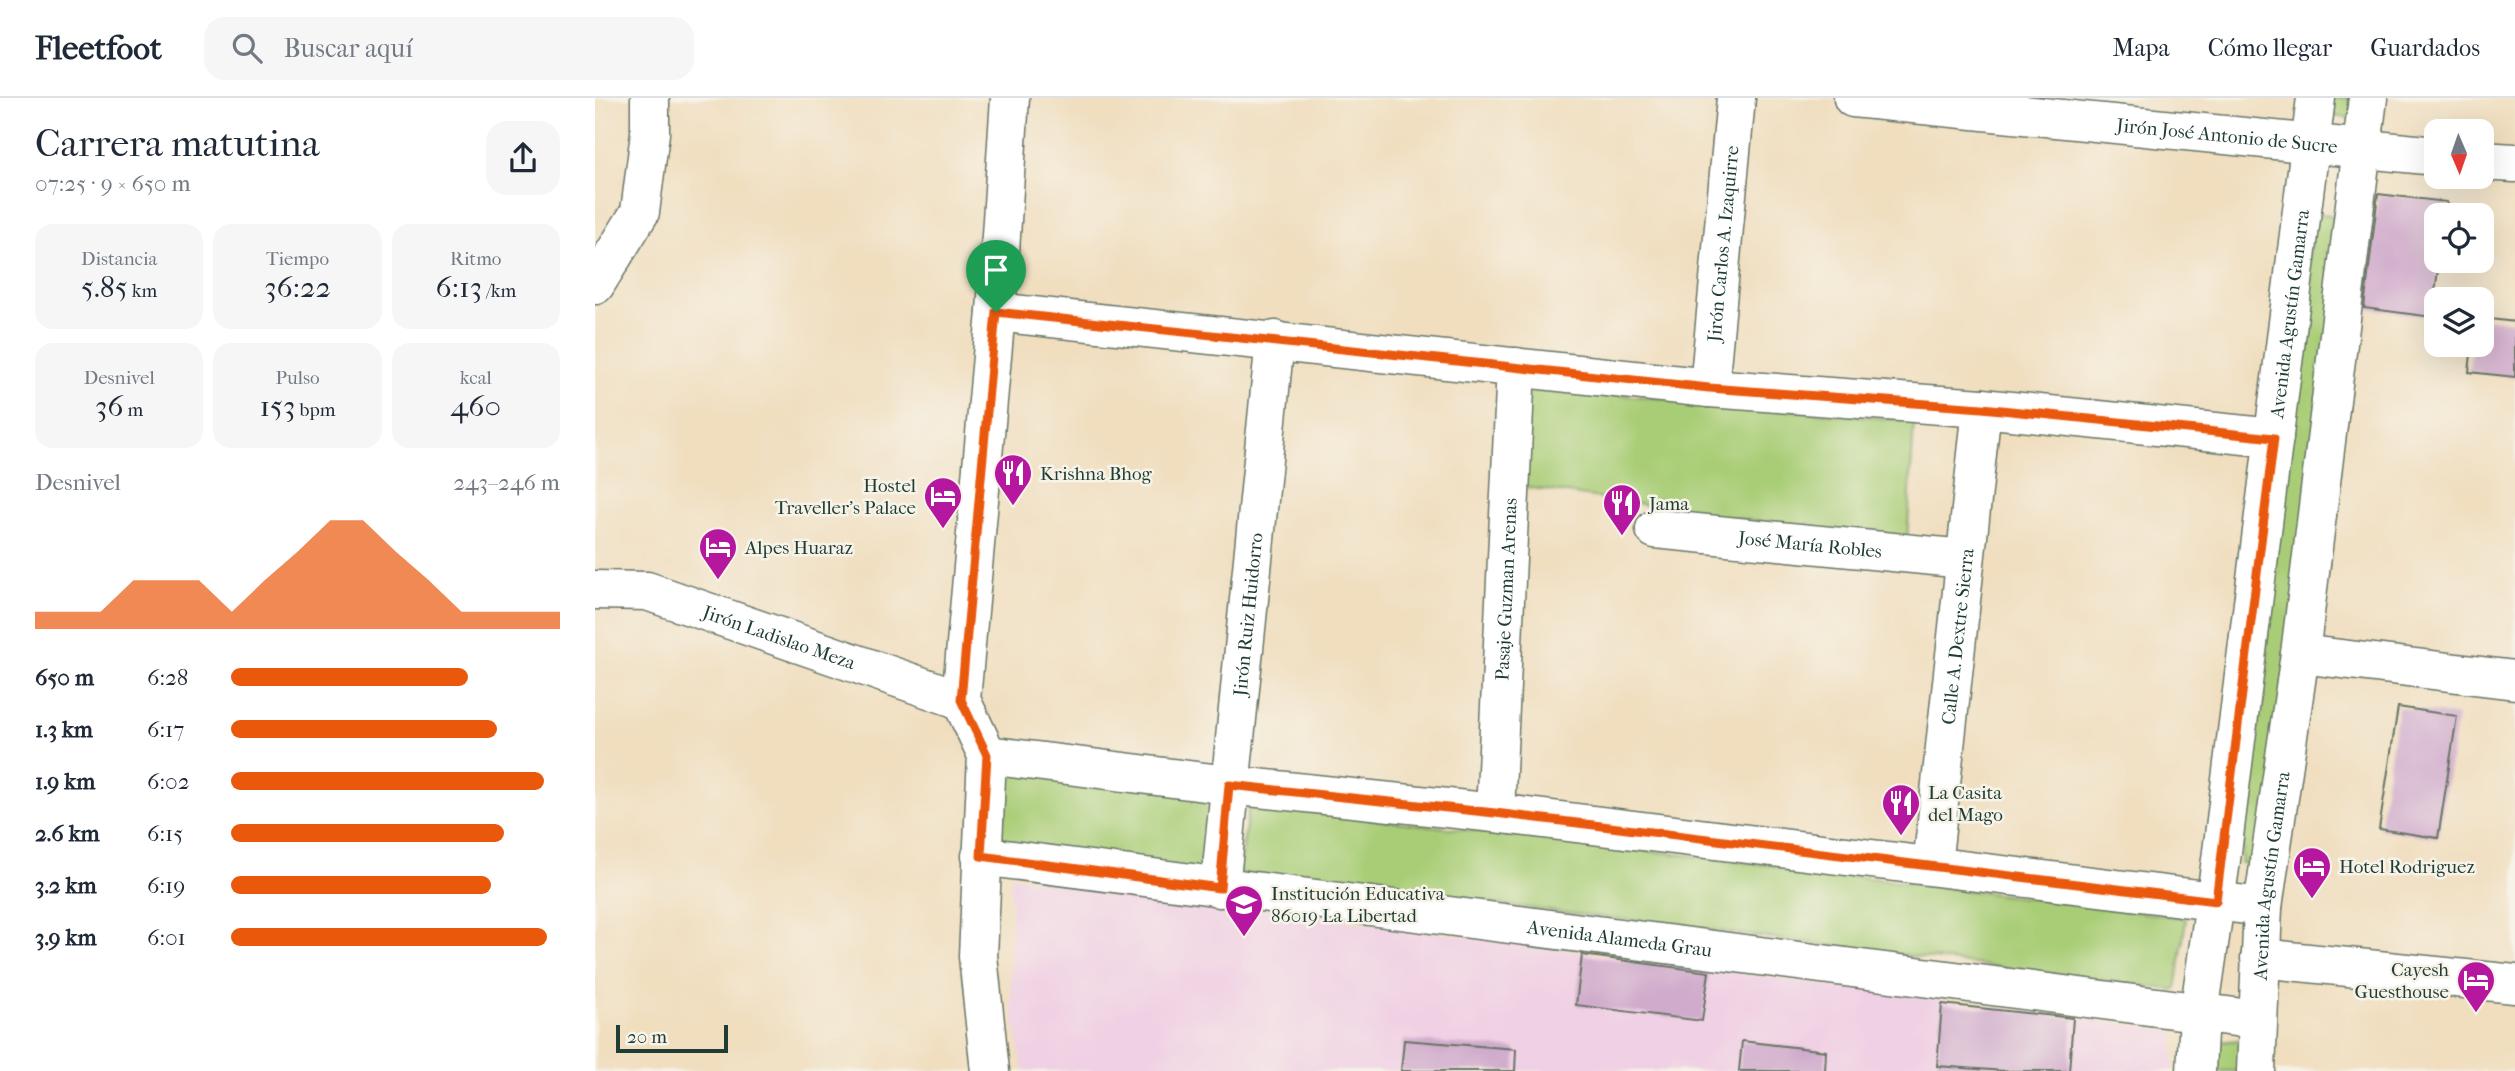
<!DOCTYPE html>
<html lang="es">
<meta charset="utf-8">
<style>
body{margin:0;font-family:"IM FELL French Canon",serif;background:#f6f6f7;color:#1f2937;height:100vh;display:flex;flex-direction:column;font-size:26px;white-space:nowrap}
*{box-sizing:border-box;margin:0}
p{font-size:23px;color:#747a83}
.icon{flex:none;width:38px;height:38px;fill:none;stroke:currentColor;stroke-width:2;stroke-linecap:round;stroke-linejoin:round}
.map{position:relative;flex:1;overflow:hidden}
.side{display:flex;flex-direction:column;background:#fff;width:595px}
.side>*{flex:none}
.needle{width:46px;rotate:178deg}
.fabs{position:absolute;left:1829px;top:21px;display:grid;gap:14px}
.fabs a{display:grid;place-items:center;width:70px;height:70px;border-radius:14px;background:#fff;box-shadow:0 7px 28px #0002;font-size:35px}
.scale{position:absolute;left:21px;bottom:18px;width:112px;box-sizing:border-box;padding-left:7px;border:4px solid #1f3d34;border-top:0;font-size:19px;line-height:24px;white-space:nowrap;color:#1f3d34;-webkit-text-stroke:5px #f7f3e8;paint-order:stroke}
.pin{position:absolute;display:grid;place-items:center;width:60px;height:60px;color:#fff;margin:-72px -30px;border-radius:50% 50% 50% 0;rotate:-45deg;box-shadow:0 0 7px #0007}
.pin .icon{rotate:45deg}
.round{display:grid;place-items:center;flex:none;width:74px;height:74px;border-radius:21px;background:#f6f6f7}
.headline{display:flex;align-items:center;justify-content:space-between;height:119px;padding:0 35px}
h1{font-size:38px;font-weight:600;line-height:52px}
.stats{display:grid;grid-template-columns:repeat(3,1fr);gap:10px;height:119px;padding:7px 35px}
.stats div{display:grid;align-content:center;border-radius:18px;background:#f6f6f7;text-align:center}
.stats b{font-size:30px;font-weight:600}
.stats small{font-size:19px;font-weight:400}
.stats p{font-size:19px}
.chart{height:196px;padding:14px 35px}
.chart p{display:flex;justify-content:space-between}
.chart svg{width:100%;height:126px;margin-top:7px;fill:#ea580c;opacity:.7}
ul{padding:0 35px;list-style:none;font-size:23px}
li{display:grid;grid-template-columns:112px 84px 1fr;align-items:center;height:52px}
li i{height:18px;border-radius:9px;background:#ea580c}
header{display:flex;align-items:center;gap:42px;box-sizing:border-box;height:98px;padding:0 35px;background:#fff;border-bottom:2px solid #e0e1e3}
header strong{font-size:33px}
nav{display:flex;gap:38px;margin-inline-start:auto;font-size:24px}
.search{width:490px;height:63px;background:#f6f6f7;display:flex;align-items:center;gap:18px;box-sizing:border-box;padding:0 24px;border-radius:21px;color:#747a83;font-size:26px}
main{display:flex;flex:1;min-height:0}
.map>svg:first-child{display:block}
</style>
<header>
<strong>Fleetfoot</strong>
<div class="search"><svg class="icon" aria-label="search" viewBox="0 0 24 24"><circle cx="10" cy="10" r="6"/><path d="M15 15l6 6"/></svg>Buscar aquí</div>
<nav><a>Mapa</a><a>Cómo llegar</a><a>Guardados</a></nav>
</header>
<main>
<section class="side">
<div class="headline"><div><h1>Carrera matutina</h1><p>07:25 · 9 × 650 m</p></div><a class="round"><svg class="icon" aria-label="share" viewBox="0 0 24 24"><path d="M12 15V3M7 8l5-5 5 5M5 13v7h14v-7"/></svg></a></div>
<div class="stats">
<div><p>Distancia</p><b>5.85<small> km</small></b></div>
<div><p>Tiempo</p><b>36:22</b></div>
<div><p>Ritmo</p><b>6:13<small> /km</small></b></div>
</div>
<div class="stats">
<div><p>Desnivel</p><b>36<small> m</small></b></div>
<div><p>Pulso</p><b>153<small> bpm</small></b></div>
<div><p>kcal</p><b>460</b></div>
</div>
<div class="chart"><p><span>Desnivel</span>243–246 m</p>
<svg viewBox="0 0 160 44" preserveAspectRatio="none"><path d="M0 44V38L10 38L20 38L30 27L40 27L50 27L60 38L70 27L80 17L90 6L100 6L110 17L120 27L130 38L140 38L150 38L160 38V44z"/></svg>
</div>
<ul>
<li><b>650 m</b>6:28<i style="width:72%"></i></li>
<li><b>1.3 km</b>6:17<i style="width:81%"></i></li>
<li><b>1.9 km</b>6:02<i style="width:95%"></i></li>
<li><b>2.6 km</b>6:15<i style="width:83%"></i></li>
<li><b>3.2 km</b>6:19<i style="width:79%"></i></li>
<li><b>3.9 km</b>6:01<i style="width:96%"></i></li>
</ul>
</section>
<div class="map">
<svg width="1920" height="973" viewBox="0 0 1920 973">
<rect width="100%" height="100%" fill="#f7f3e8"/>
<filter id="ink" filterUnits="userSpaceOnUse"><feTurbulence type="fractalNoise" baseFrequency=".0143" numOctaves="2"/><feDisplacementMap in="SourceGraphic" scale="14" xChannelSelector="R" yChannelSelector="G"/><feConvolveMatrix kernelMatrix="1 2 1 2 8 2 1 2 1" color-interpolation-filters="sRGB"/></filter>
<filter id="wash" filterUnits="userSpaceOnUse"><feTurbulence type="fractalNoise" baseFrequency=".00686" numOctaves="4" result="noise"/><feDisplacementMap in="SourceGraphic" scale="28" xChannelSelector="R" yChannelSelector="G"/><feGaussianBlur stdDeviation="1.57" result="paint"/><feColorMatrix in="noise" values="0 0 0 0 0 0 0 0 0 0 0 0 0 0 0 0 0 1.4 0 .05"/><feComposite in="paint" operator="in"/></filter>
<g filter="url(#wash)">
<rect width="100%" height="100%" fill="#f0debf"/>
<polygon fill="#f0d0e4" points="416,778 1580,933 1578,973 428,973 416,902"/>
<g fill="#a9cd76" stroke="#648555" stroke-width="2">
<polygon points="1736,0 1761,0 1759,20 1735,18"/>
<polygon points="1719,115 1751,119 1669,770 1646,765"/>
<polygon points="926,288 1319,323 1312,445 923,388"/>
<polygon points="403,669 624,699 620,775 395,754"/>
<polygon points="654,707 1098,758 1591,820 1581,892 1091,829 644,775"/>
<polygon points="1655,941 1653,973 1622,973 1624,944"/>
</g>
<g id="blocks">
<g fill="#d0abcc">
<polygon points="1783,96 1852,104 1850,117 1841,117 1841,163 1844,163 1837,219 1769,210"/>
<polygon points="1886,220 1920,224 1920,279 1874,274 1877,247 1886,247"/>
<polygon points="1803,609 1862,618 1843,740 1784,731"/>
<polygon points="987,857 1114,874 1107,923 981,907"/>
<polygon points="1347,906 1478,920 1474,973 1410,973 1342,968"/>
<polygon points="809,942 921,951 920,973 806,973"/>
<polygon points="1147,943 1231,953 1230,973 1144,973"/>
</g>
</g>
</g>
<g filter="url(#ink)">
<use href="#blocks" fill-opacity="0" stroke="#687565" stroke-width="2"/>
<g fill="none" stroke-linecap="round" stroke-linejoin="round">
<defs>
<g id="minor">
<polyline points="0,187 45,114 55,35 55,0"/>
<polyline points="401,214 1114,290 1387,310 1679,340"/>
<path id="s1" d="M1114 290 1141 0"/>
<path id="s2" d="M1060 431 1370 461"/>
<path id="s3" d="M0 492 52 493 366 602"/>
<polyline points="1705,556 1920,582"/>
<polyline points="392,657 634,687 900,715 1668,809"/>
<path id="s4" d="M900 715 921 269"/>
<path id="s5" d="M386 758 1663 922"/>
<path id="s6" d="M1337 768 1387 310"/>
<path id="s7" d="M625 790 680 242"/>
<polyline points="1665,860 1920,886"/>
<polyline points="395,973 383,858 392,657 366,602 401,214 415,0"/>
</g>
<g id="major">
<path id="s8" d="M1258 0 1841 58"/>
<polyline points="1886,63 1920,65"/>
<path id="s9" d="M1601 973 1604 916 1626 762 1721 0"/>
<path id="s10" d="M1661 973 1668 809 1705 556 1773 0"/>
</g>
</defs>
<use href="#minor" stroke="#687565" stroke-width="41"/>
<use href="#major" stroke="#687565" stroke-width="41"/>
<use href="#minor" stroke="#fff" stroke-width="38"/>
<use href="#major" stroke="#fff" stroke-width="38"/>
</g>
</g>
<g fill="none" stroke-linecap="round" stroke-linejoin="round" filter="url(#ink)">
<defs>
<polygon id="route" points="401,214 1114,290 1387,310 1679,340 1621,803 900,715 634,687 625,790 386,758 392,657 366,602"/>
</defs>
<use href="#route" stroke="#fff" stroke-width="14"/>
<use href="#route" stroke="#ea580c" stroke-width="9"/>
</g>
<defs>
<symbol id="restaurant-pin" viewBox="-11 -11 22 30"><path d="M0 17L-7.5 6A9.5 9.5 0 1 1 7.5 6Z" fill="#b5179e" stroke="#f7f3e8"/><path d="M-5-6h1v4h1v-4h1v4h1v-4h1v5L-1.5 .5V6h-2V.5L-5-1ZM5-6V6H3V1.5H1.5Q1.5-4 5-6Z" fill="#fff"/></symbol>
<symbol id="hotel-pin" viewBox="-11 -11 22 30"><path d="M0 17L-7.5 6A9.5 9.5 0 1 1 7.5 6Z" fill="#b5179e" stroke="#f7f3e8"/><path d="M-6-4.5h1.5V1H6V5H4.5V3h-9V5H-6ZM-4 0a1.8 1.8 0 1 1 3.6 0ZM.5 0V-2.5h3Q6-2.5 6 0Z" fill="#fff"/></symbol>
<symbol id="school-pin" viewBox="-11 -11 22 30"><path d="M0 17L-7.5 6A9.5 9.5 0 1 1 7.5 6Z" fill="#b5179e" stroke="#f7f3e8"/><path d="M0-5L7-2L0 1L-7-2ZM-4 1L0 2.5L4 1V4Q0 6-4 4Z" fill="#fff"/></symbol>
</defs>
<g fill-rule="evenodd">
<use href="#restaurant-pin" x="396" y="353" width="44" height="60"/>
<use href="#hotel-pin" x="326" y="376" width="44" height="60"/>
<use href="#restaurant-pin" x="1005" y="383" width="44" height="60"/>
<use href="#hotel-pin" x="101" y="427" width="44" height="60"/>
<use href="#restaurant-pin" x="1284" y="683" width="44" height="60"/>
<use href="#hotel-pin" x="1695" y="746" width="44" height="60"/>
<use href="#school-pin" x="627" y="784" width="44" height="60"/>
<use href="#hotel-pin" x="1859" y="860" width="44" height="60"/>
</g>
<g text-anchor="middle" stroke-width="5" stroke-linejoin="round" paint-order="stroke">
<g font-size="19" fill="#1f3d34" stroke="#f7f3e8">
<text dy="7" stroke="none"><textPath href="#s8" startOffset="376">Jirón José Antonio de Sucre</textPath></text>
<text dy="7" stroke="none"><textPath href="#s1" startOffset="145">Jirón Carlos A. Izaquirre</textPath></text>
<text dy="7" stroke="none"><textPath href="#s9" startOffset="763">Avenida Agustín Gamarra</textPath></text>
<text dy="7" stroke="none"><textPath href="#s2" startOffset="156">José María Robles</textPath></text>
<text dy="7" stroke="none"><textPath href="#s4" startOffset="224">Pasaje Guzman Arenas</textPath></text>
<text dy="7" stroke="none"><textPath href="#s7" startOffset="275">Jirón Ruiz Huidorro</textPath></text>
<text dy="7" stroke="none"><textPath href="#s3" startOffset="192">Jirón Ladislao Meza</textPath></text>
<text dy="7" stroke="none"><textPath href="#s6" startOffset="231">Calle A. Dextre Sierra</textPath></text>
<text dy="7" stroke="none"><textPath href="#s10" startOffset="196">Avenida Agustín Gamarra</textPath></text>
<text dy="7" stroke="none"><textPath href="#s5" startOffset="644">Avenida Alameda Grau</textPath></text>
</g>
<g font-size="19" fill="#1f3d34" stroke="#f7f3e8" text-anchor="start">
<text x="445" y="382">Krishna Bhog</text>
<text x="321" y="394" text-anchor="end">Hostel<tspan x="321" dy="22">Traveller's Palace</tspan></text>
<text x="1054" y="412">Jama</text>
<text x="150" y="456">Alpes Huaraz</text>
<text x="1333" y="701">La Casita<tspan x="1333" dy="22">del Mago</tspan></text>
<text x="1744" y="775">Hotel Rodriguez</text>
<text x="676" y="802">Institución Educativa<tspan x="676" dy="22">86019 La Libertad</tspan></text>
<text x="1854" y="878" text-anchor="end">Cayesh<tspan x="1854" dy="22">Guesthouse</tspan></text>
</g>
</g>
</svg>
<div class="fabs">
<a><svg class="needle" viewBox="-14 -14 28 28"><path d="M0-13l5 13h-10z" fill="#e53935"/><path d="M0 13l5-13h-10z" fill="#747a83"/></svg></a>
<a><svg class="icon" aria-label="locate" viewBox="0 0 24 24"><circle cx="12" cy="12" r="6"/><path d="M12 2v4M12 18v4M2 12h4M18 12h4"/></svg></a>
<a><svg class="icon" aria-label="layers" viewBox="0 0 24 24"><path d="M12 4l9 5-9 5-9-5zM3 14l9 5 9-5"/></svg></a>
</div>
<div class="scale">20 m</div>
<div class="pin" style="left:401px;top:214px;background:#1e9e55"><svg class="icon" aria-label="arrive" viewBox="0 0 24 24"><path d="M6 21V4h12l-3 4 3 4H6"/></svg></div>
</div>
</main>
